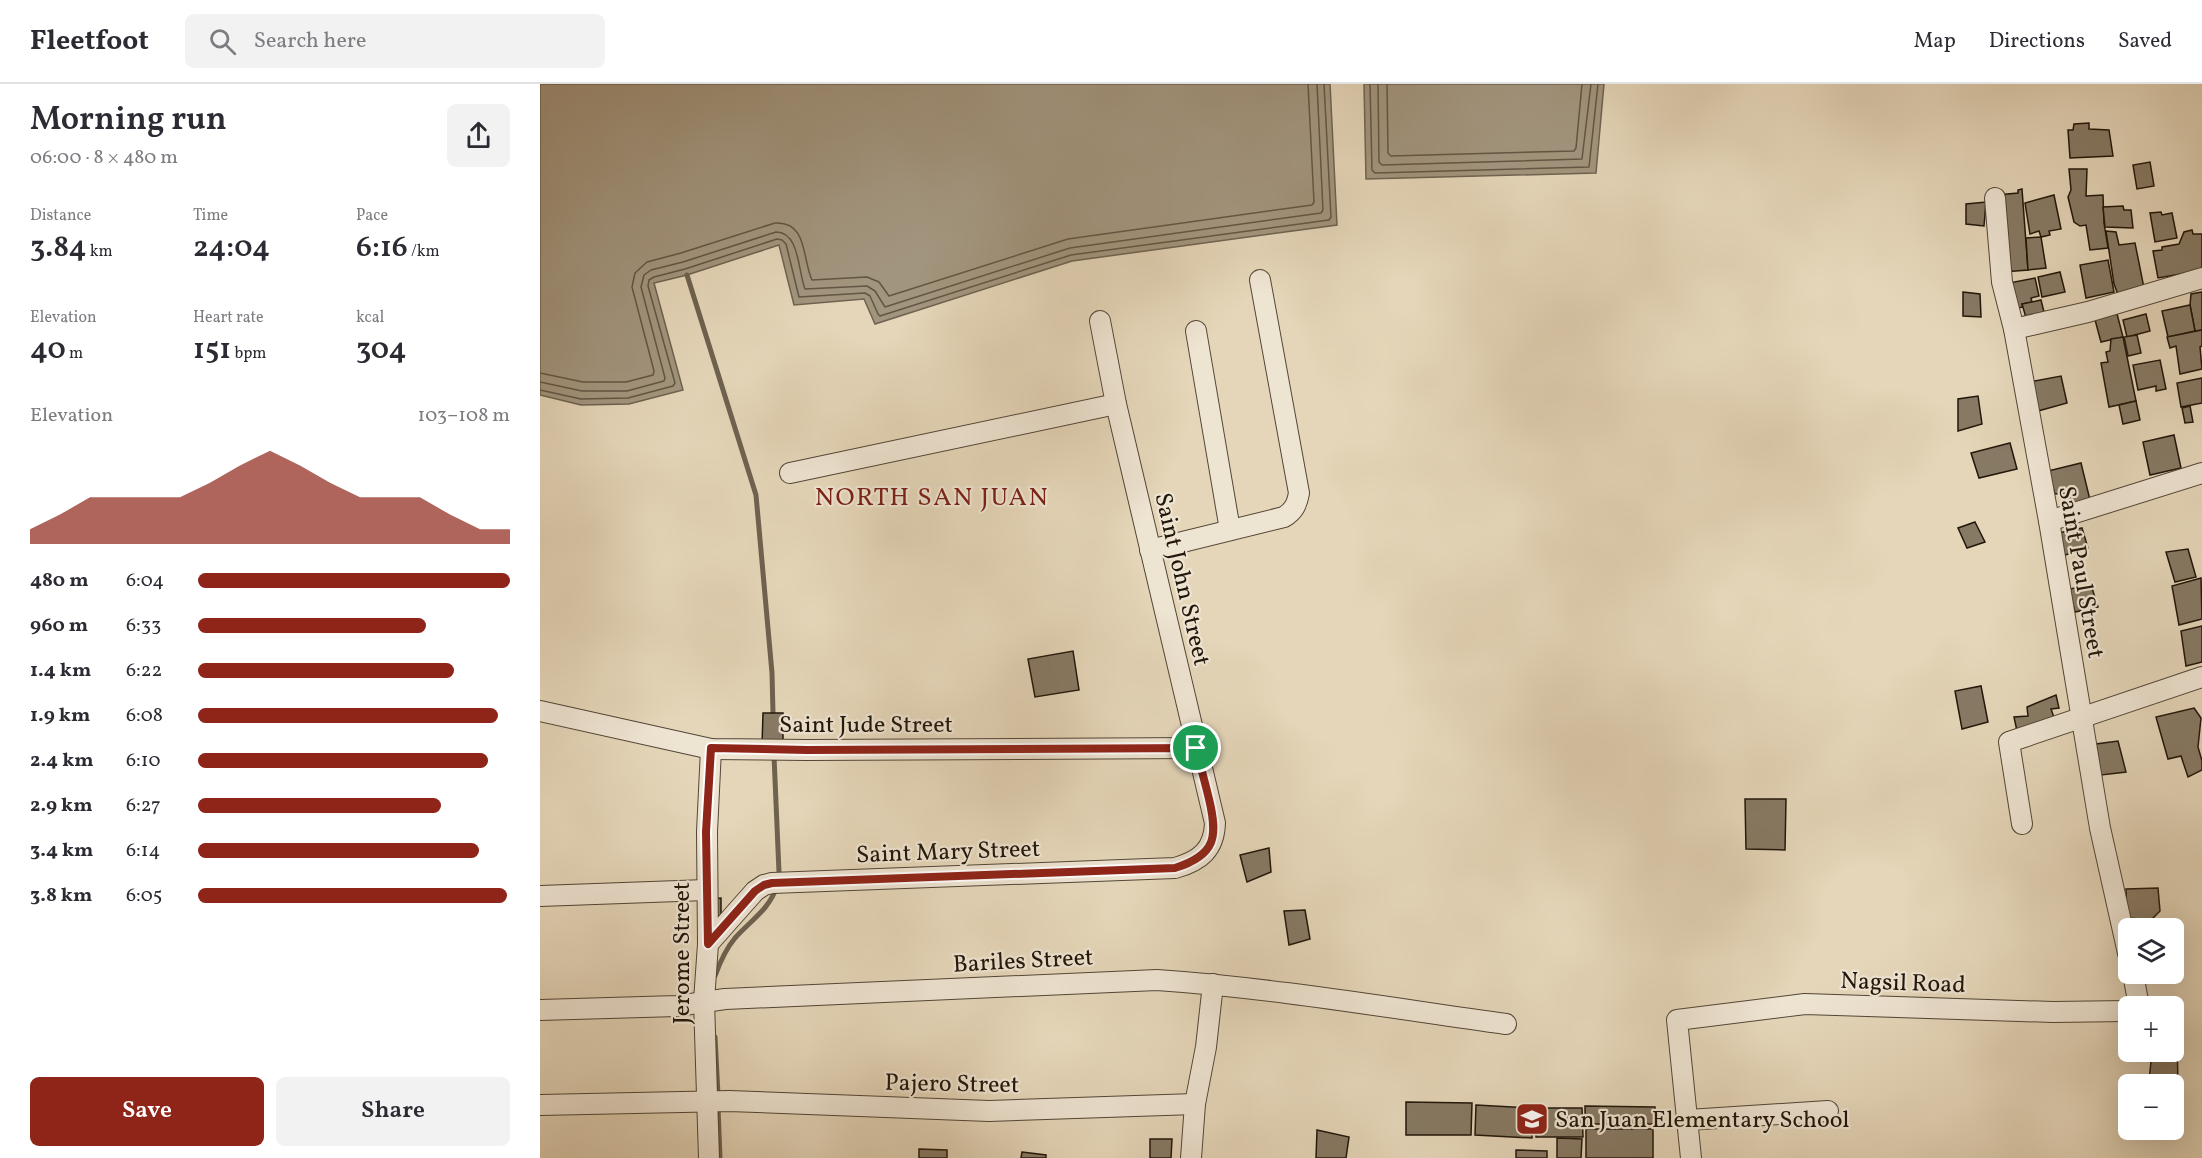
<!DOCTYPE html>
<meta charset="utf-8">
<style>
body{margin:0;font-family:Vollkorn,serif;background:#f2f2f3;color:#2b2b33;height:100vh;display:flex;flex-direction:column;font-size:22px;white-space:nowrap}
*{box-sizing:border-box;margin:0}
p{font-size:20px;color:#7c7c81}
.icon{flex:none;width:33px;height:33px;fill:none;stroke:currentColor;stroke-width:2;stroke-linecap:round;stroke-linejoin:round}
.map{position:relative;flex:1;overflow:hidden}
.side{display:flex;flex-direction:column;background:#fff;width:540px}
.side>*{flex:none}
.controls{position:absolute;left:1578px;top:834px;display:grid;gap:12px}
.controls a{display:grid;place-items:center;width:66px;height:66px;border-radius:9px;background:#fff;box-shadow:0 6px 24px #0002;font-size:30px}
.pin{position:absolute;display:grid;place-items:center;width:51px;height:51px;color:#fff;margin:-26px;border:3px solid #fff;border-radius:50%;box-shadow:0 2px 6px #0007}
.round{display:grid;place-items:center;flex:none;width:63px;height:63px;border-radius:9px;background:#f2f2f3}
.head{display:flex;align-items:center;justify-content:space-between;height:102px;padding:0 30px}
h1{font-size:33px;font-weight:600;line-height:45px}
.figures{display:grid;grid-template-columns:repeat(3,1fr);gap:9px;height:102px;padding:6px 30px}
.figures div{display:grid;align-content:center}
.figures b{font-size:30px;font-weight:600}
.figures small{font-size:16px;font-weight:400}
.figures p{font-size:16px}
.chart{height:168px;padding:12px 30px}
.chart p{display:flex;justify-content:space-between}
.chart svg{width:100%;height:108px;margin-top:6px;fill:#8f2418;opacity:.7}
.action{display:flex;gap:12px;margin-top:auto;padding:12px 30px}
.action a{flex:1;height:69px;border-radius:9px;background:#8f2418;color:#fff;font-size:24px;font-weight:600;line-height:69px;text-align:center}
.action a+a{background:#f2f2f3;color:#2b2b33}
ul{padding:0 30px;list-style:none;font-size:20px}
li{display:grid;grid-template-columns:96px 72px 1fr;align-items:center;height:45px}
li i{height:15px;border-radius:8px;background:#8f2418}
header{display:flex;align-items:center;gap:36px;box-sizing:border-box;height:84px;padding:0 30px;background:#fff;border-bottom:2px solid #e1e1e2}
header strong{font-size:28px}
nav{display:flex;gap:33px;margin-inline-start:auto;font-size:21px}
.search{width:420px;height:54px;background:#f2f2f3;display:flex;align-items:center;gap:15px;box-sizing:border-box;padding:0 21px;border-radius:9px;color:#7c7c81;font-size:22px}
main{display:flex;flex:1;min-height:0}
.map>svg:first-child{display:block}
</style>
<header>
<strong>Fleetfoot</strong>
<div class="search"><svg class="icon" aria-label="search" viewBox="0 0 24 24"><circle cx="10" cy="10" r="6"/><path d="M15 15l6 6"/></svg>Search here</div>
<nav><a>Map</a><a>Directions</a><a>Saved</a></nav>
</header>
<main>
<section class="side">
<div class="head"><div><h1>Morning run</h1><p>06:00 · 8 × 480 m</p></div><a class="round"><svg class="icon" aria-label="share" viewBox="0 0 24 24"><path d="M12 15V3M7 8l5-5 5 5M5 13v7h14v-7"/></svg></a></div>
<div class="figures">
<div><p>Distance</p><b>3.84<small> km</small></b></div>
<div><p>Time</p><b>24:04</b></div>
<div><p>Pace</p><b>6:16<small> /km</small></b></div>
</div>
<div class="figures">
<div><p>Elevation</p><b>40<small> m</small></b></div>
<div><p>Heart rate</p><b>151<small> bpm</small></b></div>
<div><p>kcal</p><b>304</b></div>
</div>
<div class="chart"><p><span>Elevation</span>103–108 m</p>
<svg viewBox="0 0 160 44" preserveAspectRatio="none"><path d="M0 44V38L10 32L20 25L30 25L40 25L50 25L60 19L70 12L80 6L90 12L100 19L110 25L120 25L130 25L140 32L150 38L160 38V44z"/></svg>
</div>
<ul>
<li><b>480 m</b>6:04<i style="width:100%"></i></li>
<li><b>960 m</b>6:33<i style="width:73%"></i></li>
<li><b>1.4 km</b>6:22<i style="width:82%"></i></li>
<li><b>1.9 km</b>6:08<i style="width:96%"></i></li>
<li><b>2.4 km</b>6:10<i style="width:93%"></i></li>
<li><b>2.9 km</b>6:27<i style="width:78%"></i></li>
<li><b>3.4 km</b>6:14<i style="width:90%"></i></li>
<li><b>3.8 km</b>6:05<i style="width:99%"></i></li>
</ul>
<div class="action"><a>Save</a><a>Share</a></div>
</section>
<div class="map">
<svg width="1662" height="1074" viewBox="0 0 1662 1074">
<rect width="100%" height="100%" fill="#e5d6b9"/>
<filter id="stains"><feTurbulence type="fractalNoise" baseFrequency=".00333" numOctaves="4"/><feColorMatrix values="0 0 0 0 .2 0 0 0 0 .09 0 0 0 0 .02 0 0 0 .5 -.17"/></filter>
<radialGradient id="worn" r=".72"><stop offset=".6" stop-color="#630" stop-opacity="0"/><stop offset="1" stop-color="#630" stop-opacity=".3"/></radialGradient>
<g fill="#a2957e" stroke="#6e6250" stroke-width="1.5">
<polygon points="0,0 790,0 797,141 532,177 335,240 324,215 254,221 239,161 147,191 114,199 143,306 89,320 41,321 0,311"/>
<polygon points="824,0 1064,0 1056,89 826,95"/>
</g>
<g fill="none" stroke-linecap="round" stroke-linejoin="round">
<g stroke="#625644" stroke-width="1.5">
<polyline points="830,0 832,86 835,89 1049,83 1058,0"/>
<polyline points="838,0 839,78 842,81 1042,75 1051,0"/>
<polyline points="847,0 848,69 851,72 1034,67 1036,64 1042,0"/>
<path d="M0 289 43 298H86L113 291 114 287 92 203 95 189 107 178 141 169 235 139C268 137 262 175 272 196L327 193 339 198 349 212 528 155 772 121 774 118 768 0"/>
<path d="M0 298 42 307H87L124 297 125 294 101 203 104 191 111 186 143 178 236 148C260 148 258 188 265 205L327 202 335 207 345 223 530 164 781 129 783 126 777 0"/>
<polyline points="0,306 41,315 88,314 133,302 135,299 108,202 109,196 114,193 145,185 237,155 242,156 246,160 259,213 325,209 330,212 338,230 340,232 531,171 789,136 791,133 784,0"/>
</g>
<g stroke="#6e6250" stroke-width="5">
<polyline points="147,191 216,411 232,589 233,629"/>
<polyline points="234,672 239,788"/>
<path d="M175 892C180 878 185 866 195 854 211 836 229 826 237 802"/>
<polyline points="175,953 178,1011"/>
<polyline points="178,1023 180,1074"/>
</g>
</g>
<g fill="#877a65" stroke="#21160a" stroke-width="1.5">
<polygon points="1549,39 1549,45 1569,46 1573,72 1530,74 1528,46 1533,46 1534,40"/>
<polygon points="1610,78 1614,102 1597,105 1593,81"/>
<polygon points="1529,85 1547,85 1546,112 1563,111 1564,139 1568,164 1550,166 1546,141 1540,142 1534,138 1528,113 1531,106"/>
<polygon points="1482,105 1488,186 1463,188 1457,111 1478,109 1478,106"/>
<polygon points="1514,111 1521,145 1509,147 1510,151 1501,153 1499,147 1490,150 1485,119"/>
<polygon points="1446,118 1444,142 1426,140 1426,120"/>
<polygon points="1583,122 1584,126 1591,126 1593,144 1565,143 1563,123"/>
<polygon points="1621,128 1622,131 1632,129 1637,154 1615,158 1610,129"/>
<polygon points="1652,146 1653,150 1662,150 1662,189 1646,189 1618,194 1613,167 1622,166 1622,163 1639,160 1644,148"/>
<polygon points="1566,147 1576,148 1579,161 1595,159 1604,204 1579,213 1574,200"/>
<polygon points="1501,153 1506,184 1488,186 1486,154"/>
<polygon points="1568,176 1574,208 1546,214 1540,181"/>
<polygon points="1520,188 1525,208 1502,213 1498,193"/>
<polygon points="1495,194 1499,212 1491,214 1492,218 1482,220 1483,223 1472,225 1469,199"/>
<polygon points="1423,208 1440,210 1441,233 1423,232"/>
<polygon points="1662,208 1662,246 1655,247 1650,221 1651,210"/>
<polygon points="1501,216 1505,232 1487,237 1482,220"/>
<polygon points="1650,221 1655,247 1628,253 1622,227"/>
<polygon points="1576,226 1583,253 1561,258 1554,232"/>
<polygon points="1606,230 1610,247 1587,253 1583,236"/>
<polygon points="1662,246 1662,262 1660,263 1662,285 1640,290 1636,262 1630,264 1627,253"/>
<polygon points="1597,251 1601,269 1588,272 1584,253"/>
<polygon points="1583,253 1596,317 1569,323 1561,279 1568,278 1566,268 1570,267 1571,255"/>
<polygon points="1620,276 1626,305 1616,307 1616,302 1598,306 1593,281"/>
<polygon points="1521,292 1527,319 1498,327 1489,298"/>
<polygon points="1662,294 1662,319 1641,323 1637,299"/>
<polygon points="1438,312 1442,340 1418,347 1418,315"/>
<polygon points="1596,317 1600,336 1583,340 1579,321"/>
<polygon points="1650,322 1653,338 1645,339 1642,324"/>
<polygon points="1634,351 1641,384 1610,391 1603,358"/>
<polygon points="1470,359 1477,385 1439,394 1431,369"/>
<polygon points="1541,379 1550,416 1531,420 1527,409 1515,410 1508,387"/>
<polygon points="1435,438 1445,458 1427,464 1418,444"/>
<polygon points="1542,444 1548,464 1522,472 1514,450"/>
<polygon points="1648,465 1656,493 1635,498 1626,468"/>
<polygon points="1661,494 1662,535 1639,541 1632,502"/>
<polygon points="1551,501 1558,523 1535,528 1529,505"/>
<polygon points="1662,542 1662,578 1646,582 1641,547"/>
<polygon points="533,567 539,606 495,613 488,575"/>
<polygon points="1441,602 1448,638 1422,645 1415,607"/>
<polygon points="1516,611 1519,624 1511,625 1516,639 1477,647 1474,633 1488,632 1487,623"/>
<polygon points="1654,624 1661,634 1658,663 1662,677 1662,686 1648,693 1641,672 1628,675 1616,633"/>
<polygon points="223,629 243,629 243,661 222,661"/>
<polygon points="1578,657 1586,688 1561,691 1556,660"/>
<polygon points="1205,715 1246,715 1245,766 1206,765"/>
<polygon points="729,764 731,788 707,798 700,771"/>
<polygon points="1618,804 1620,827 1611,836 1587,834 1586,805"/>
<polygon points="181,814 181,832 172,832 172,815"/>
<polygon points="765,826 770,855 749,861 744,827"/>
<polygon points="1634,950 1637,950 1638,1003 1609,997 1612,968 1634,968"/>
<polygon points="866,1018 932,1019 931,1051 866,1051"/>
<polygon points="936,1021 993,1024 992,1054 935,1051"/>
<polygon points="1045,1022 1115,1023 1115,1040 1045,1040"/>
<polygon points="996,1024 1042,1024 1043,1053 996,1053"/>
<rect x="1046" y="1045" width="67" height="29"/>
<polygon points="777,1046 809,1053 806,1074 776,1074"/>
<polygon points="1017,1054 1042,1055 1041,1074 1017,1074"/>
<polygon points="610,1055 632,1055 631,1074 610,1074"/>
<polygon points="379,1065 407,1066 407,1074 379,1074"/>
<polygon points="976,1066 1007,1067 1007,1074 976,1074"/>
<polygon points="482,1068 506,1071 506,1074 481,1074"/>
</g>
<g fill="none" stroke-linecap="round" stroke-linejoin="round">
<defs>
<g id="street">
<polyline points="1455,114 1462,198 1474,245 1509,437 1560,744 1588,869"/>
<polyline points="1474,245 1548,228 1662,194"/>
<polyline points="656,247 690,446"/>
<polyline points="250,389 576,320"/>
<polyline points="1509,437 1662,389"/>
<path d="M610 466 744 433C754 427 757 420 759 409L720 196"/>
<polyline points="0,627 171,665 267,666 656,664"/>
<polyline points="1482,740 1469,658 1662,593"/>
<polyline points="0,812 166,806"/>
<path d="M168 860 215 807 224 801 232 799 635 784C660 777 674 766 675 739L576 320 560 237"/>
<polyline points="1593,890 1599,922"/>
<path d="M0 926 137 922 185 915 617 896C734 904 850 924 966 940"/>
<polyline points="0,1021 189,1017 449,1027 655,1020"/>
<polyline points="1148,1036 1288,1027"/>
<polyline points="169,1074 164,917 168,860 167,748 171,665"/>
<polyline points="651,1074 655,1020 666,963 673,900"/>
<polyline points="1151,1074 1137,936 1265,920 1513,928 1588,927"/>
</g>
</defs>
<use href="#street" stroke="#524636" stroke-width="22"/>
<use href="#street" stroke="#eee4d2" stroke-width="20"/>
</g>
<g fill="none" stroke-linecap="round" stroke-linejoin="round">
<defs>
<path id="route" d="M171 664 267 666 656 664C660 681 665 698 669 715 678 753 676 771 635 784L232 799 224 801 215 807 168 860 166 748Z"/>
</defs>
<use href="#route" stroke="#fff" stroke-width="12"/>
<use href="#route" stroke="#8f2418" stroke-width="8"/>
</g>
<defs>
<symbol id="school-square" viewBox="-11 -11 22 22"><rect x="-9" y="-9" width="18" height="18" rx="4" fill="#8f2418" stroke="#eee4d2"/><path d="M0-5L7-2L0 1L-7-2ZM-4 1L0 2.5L4 1V4Q0 6-4 4Z" fill="#fff"/></symbol>
</defs>
<g fill-rule="evenodd">
<use href="#school-square" x="973" y="1016" width="38" height="38"/>
</g>
<g text-anchor="middle" stroke-width="4.5" stroke-linejoin="round" paint-order="stroke">
<g font-size="24" fill="#21160a" stroke="#eee4d2">
<text transform="translate(1542 488) rotate(80)" y="8">Saint Paul Street</text>
<text transform="translate(643 495) rotate(77)" y="8">Saint John Street</text>
<text x="326" y="648">Saint Jude Street</text>
<text transform="translate(408 767) rotate(-2)" y="8">Saint Mary Street</text>
<text transform="translate(141 869) rotate(-90)" y="8">Jerome Street</text>
<text transform="translate(483 876) rotate(-3)" y="8">Bariles Street</text>
<text transform="translate(1363 898) rotate(2)" y="8">Nagsil Road</text>
<text transform="translate(412 999) rotate(1)" y="8">Pajero Street</text>
</g>
<g font-size="24" fill="#21160a" stroke="#eee4d2" text-anchor="start">
<text x="1015" y="1043">San Juan Elementary School</text>
</g>
<g font-size="26" letter-spacing="1.5" fill="#7a1f14" stroke="#eee4d2">
<text x="392" y="421">NORTH SAN JUAN</text>
</g>
</g>
<rect width="100%" height="100%" filter="url(#stains)"/>
<rect width="100%" height="100%" fill="url(#worn)"/>
</svg>
<div class="controls">
<a><svg class="icon" aria-label="layers" viewBox="0 0 24 24"><path d="M12 4l9 5-9 5-9-5zM3 14l9 5 9-5"/></svg></a>
<a>+</a>
<a>−</a>
</div>
<div class="pin" style="left:656px;top:664px;background:#1e9e55"><svg class="icon" aria-label="arrive" viewBox="0 0 24 24"><path d="M6 21V4h12l-3 4 3 4H6"/></svg></div>
</div>
</main>
